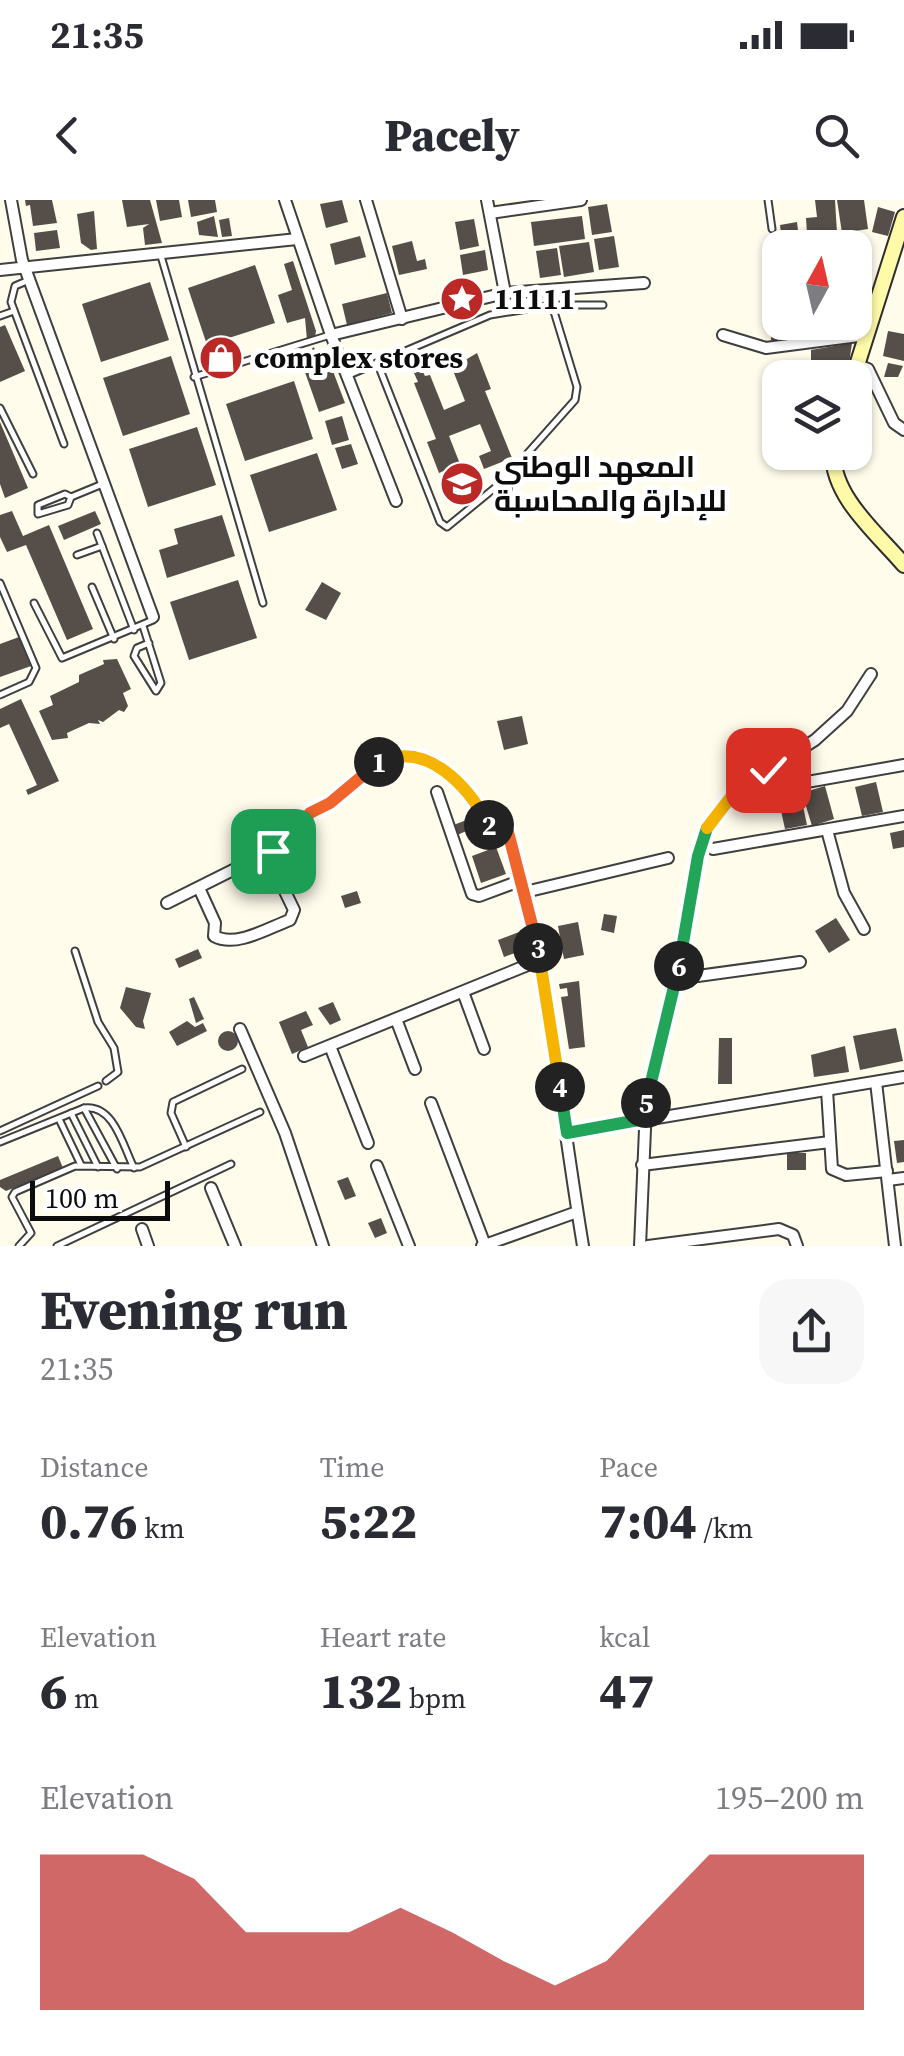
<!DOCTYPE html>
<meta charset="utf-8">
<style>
body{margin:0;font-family:"Source Serif 4",Cairo,serif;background:#f7f7f7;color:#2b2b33;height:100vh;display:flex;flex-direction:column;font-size:38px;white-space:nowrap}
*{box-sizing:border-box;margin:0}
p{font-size:32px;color:#7c7c81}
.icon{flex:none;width:55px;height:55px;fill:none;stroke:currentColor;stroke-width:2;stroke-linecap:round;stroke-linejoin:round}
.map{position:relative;height:1046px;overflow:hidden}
.sheet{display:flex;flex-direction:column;background:#fff;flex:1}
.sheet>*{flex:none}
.needle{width:65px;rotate:8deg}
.fabs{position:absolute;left:762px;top:30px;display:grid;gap:20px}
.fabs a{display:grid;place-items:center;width:110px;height:110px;border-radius:20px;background:#fff;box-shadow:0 2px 8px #0004;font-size:50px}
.scale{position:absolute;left:30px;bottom:25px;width:140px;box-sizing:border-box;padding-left:10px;border:5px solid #0c0c0c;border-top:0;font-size:28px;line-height:35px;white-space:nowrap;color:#0c0c0c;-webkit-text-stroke:8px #fff;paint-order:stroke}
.pin{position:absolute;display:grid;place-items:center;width:85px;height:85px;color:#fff;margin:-42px;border-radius:20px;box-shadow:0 5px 15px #0006}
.km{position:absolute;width:50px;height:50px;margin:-25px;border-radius:50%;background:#222;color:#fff;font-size:28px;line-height:50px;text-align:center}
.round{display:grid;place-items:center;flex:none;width:105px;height:105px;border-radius:30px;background:#f7f7f7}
.head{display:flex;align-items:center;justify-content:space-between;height:170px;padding:0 40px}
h1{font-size:55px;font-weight:800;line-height:75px}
.figures{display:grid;grid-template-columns:repeat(3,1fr);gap:15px;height:170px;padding:10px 40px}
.figures div{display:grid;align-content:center}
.figures b{font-size:50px;font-weight:800}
.figures small{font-size:28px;font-weight:400}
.figures p{font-size:28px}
.chart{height:280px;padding:20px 40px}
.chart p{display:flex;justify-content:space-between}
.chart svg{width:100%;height:180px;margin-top:10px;fill:#bb2926;opacity:.7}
.status{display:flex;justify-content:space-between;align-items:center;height:70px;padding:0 50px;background:#fff;direction:ltr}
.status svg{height:28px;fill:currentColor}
header{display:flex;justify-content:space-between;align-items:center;height:130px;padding:0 40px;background:#fff;font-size:45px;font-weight:800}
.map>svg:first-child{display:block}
</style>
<div class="status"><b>21:35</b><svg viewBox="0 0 49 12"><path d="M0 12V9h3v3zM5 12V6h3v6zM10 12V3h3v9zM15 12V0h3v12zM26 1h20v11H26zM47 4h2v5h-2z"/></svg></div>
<header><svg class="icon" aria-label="back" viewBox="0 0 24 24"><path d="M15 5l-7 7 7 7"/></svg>Pacely<svg class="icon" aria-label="search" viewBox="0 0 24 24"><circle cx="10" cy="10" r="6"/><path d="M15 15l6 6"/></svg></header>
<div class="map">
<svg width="904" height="1046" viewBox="0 0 904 1046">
<rect width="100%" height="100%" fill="#fffcec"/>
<g fill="#554e49">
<polygon points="25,0 52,0 57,23 33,26 30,5 26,6"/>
<polygon points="122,0 150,0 162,43 145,45 143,28 149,24 127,27"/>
<polygon points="156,0 179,0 182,17 160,21"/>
<polygon points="188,0 215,0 217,12 191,17"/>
<polygon points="342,0 348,22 326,28 320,4"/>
<polygon points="815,0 835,0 837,33 807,34 806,18 817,17"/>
<polygon points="837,0 864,0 868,29 842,33"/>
<polygon points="607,4 612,32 592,35 588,7"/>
<polygon points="878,7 895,12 888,36 872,32"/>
<polygon points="94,11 97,49 91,50 81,43 77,14"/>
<polygon points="214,16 218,37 199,35 197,22"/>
<polygon points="582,16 585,39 534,46 531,22"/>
<polygon points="229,18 232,36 222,37 219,20"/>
<polygon points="474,19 479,46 460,50 455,22"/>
<polygon points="797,22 799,39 782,42 780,25"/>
<polygon points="57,30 60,48 36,51 34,33"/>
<polygon points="360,36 366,57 335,65 330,44"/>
<polygon points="614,36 619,67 599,70 594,39"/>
<polygon points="865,39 867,64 855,64 855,48 840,48 839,41"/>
<polygon points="412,41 417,61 425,59 427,69 399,75 392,46"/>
<polygon points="589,42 594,72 564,77 559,46"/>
<polygon points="557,48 561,75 540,78 536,51"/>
<polygon points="485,50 488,70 463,75 460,55"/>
<polygon points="293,61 316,131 315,137 307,140 305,118 287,123 278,95 292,90 284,64"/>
<polygon points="255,65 275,123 207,145 188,88"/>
<polygon points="866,80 869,99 855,101 855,82"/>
<polygon points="150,82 169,140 101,162 82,104"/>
<polygon points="387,93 392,113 347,125 342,104"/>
<polygon points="780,104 780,122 791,122 793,140 771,140 770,106"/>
<polygon points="864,120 864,134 840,135 840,122"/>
<polygon points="831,122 833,135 800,138 800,126"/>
<polygon points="5,125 25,171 0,182 0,127"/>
<polygon points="888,131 904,134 904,161 883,156"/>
<polygon points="852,143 848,171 811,177 811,150"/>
<polygon points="314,147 316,153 325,150 345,203 319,212 300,158"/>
<polygon points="477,153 491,189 485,191 512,258 484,269 479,256 491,251 480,224 449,236 460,264 439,273 427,242 436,239 414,183 418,182 414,173 422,170 425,176 430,175 444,210 465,201 452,168"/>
<polygon points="171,156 190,214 123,236 103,178"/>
<polygon points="888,163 903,166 898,177 884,177"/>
<polygon points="294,181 313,239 245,261 226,204"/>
<polygon points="342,216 349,240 332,245 325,221"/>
<polygon points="0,222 28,288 5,298 0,284"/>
<polygon points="197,227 216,285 148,307 129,249"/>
<polygon points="351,244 358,264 342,269 335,248"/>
<polygon points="317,253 337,310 269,332 250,275"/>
<polygon points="12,311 23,336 49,325 93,429 67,440 26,345 7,352 0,337 0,315"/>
<polygon points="95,311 101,324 64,340 58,326"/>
<polygon points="222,315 235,356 167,378 159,350 178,344 174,329"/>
<polygon points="238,380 257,438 189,460 170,402"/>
<polygon points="322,382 341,393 326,420 305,410"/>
<polygon points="19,437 31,466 0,477 0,444"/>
<polygon points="117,459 131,489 123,493 128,506 124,512 119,510 103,522 98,520 100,524 89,523 67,533 68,538 52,540 39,511 53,505 50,496 79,482 79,475 104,464 103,460"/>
<polygon points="21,499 59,581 28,595 26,590 37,585 9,524 0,528 0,509"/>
<polygon points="522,516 528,544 504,550 497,521"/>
<polygon points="876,582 883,612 862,616 855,587"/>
<polygon points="825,586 834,619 812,626 802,593"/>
<polygon points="800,592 807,625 785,629 778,597"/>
<polygon points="469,619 473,628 455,636 451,626"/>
<polygon points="904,630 904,647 893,649 890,633"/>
<polygon points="280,632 284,641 262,652 258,643"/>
<polygon points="496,647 506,674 481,683 472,656"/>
<polygon points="357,691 361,703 345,708 341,696"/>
<polygon points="604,714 617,716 614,733 601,730"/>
<polygon points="836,718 850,740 829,753 815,731"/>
<polygon points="578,722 584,755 564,759 558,726"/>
<polygon points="519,732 526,749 504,757 498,740"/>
<polygon points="198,749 202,758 179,768 175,759"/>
<polygon points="579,781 585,847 569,849 561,797 568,796 567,788 560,789 559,784"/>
<polygon points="126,787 151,793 143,821 145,829 136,827 120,808"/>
<polygon points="194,797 204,819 196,823 189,799"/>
<polygon points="333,802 341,820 330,825 318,808"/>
<polygon points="306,811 313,825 301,830 308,847 292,854 279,822"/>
<polygon points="187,821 195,827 203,823 207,831 177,846 169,832"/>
<polygon points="896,828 903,861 860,870 853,836"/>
<circle cx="228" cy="841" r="10"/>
<polygon points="719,838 732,838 732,884 718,884"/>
<polygon points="845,846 849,872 814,877 811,855"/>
<polygon points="904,940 904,962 897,963 894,941"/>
<rect x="787" y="953" width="19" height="17"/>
<polygon points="58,956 63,968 6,991 0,987 0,980"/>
<polygon points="348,977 356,996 345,1000 337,981"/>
<polygon points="381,1018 387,1033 375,1038 368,1023"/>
</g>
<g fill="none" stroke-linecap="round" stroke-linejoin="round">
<defs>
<g id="lane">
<polyline points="768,0 772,29"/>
<polyline points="161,56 263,403"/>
<polyline points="29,80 15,86 11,102 64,244"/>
<polyline points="0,116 14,111"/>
<polyline points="377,162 440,322 447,327 502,282 575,200 577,187 552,105"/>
<polyline points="349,175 490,115 552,105 603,105"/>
<polyline points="194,177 330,135"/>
<polyline points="0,208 33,274"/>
<polygon points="65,294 71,297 68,305 38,314 38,305"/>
<polyline points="71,297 105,283"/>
<polyline points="97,333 134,430"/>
<polyline points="77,355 102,346"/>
<polyline points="0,383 36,468 29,482 0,495"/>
<polyline points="92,387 114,439"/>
<polyline points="34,403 62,458 153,420"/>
<polyline points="143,426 161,483 156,491 134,456 137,448 149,443"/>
<polyline points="75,751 98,822 114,848 118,872 106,881"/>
<polyline points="84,908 117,969"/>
<polyline points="71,913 98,967"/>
<polyline points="59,919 81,965"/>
<polyline points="0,931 98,886"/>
<path d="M0 942 84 908C114 904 123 946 134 968"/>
<polyline points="186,947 171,913 173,902 242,869"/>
<polyline points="19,1046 31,1033 12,997 15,992 75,966 140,967 260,912"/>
<polyline points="57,1046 231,964"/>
</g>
<g id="street">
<polyline points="11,0 22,60 153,417"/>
<polyline points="285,0 331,135 396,301"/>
<polyline points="366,0 402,119"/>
<polyline points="487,0 505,93"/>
<polyline points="490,13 581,0"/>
<polyline points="0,70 297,39"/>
<polyline points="331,135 505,93 644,83"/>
<polyline points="723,135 766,148 866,135"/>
<polyline points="857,165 868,169 894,223 904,230"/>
<polyline points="761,590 904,565"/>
<polyline points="437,592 472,694 479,696 522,680"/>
<polyline points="827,630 844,693 864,729"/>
<polyline points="713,649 904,616"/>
<path d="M199 688 215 723 214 736C236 748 268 728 290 720L294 710 279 679 273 651"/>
<polyline points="525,692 668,658"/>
<path d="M167 703 287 643 309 613 330 603 370 567 394 556 430 563 469 592 492 628 508 632C547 768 560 907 583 1046"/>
<polyline points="676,779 800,762"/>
<polyline points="463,792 484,849"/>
<polyline points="396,819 415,869"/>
<polyline points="240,829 285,933 323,1046"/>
<polyline points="330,846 368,943"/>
<polyline points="304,856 540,760"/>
<polyline points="876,882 895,1046"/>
<polyline points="827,890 832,969 846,975 887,971"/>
<polyline points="431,903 485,1045"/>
<polyline points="567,933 904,877"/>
<polyline points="642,965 830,942"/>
<polyline points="377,966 409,1046"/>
<polyline points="888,980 904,978"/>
<polyline points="211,988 235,1046"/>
<polyline points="142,1029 148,1046"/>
<polyline points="482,1046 577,1012"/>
<polyline points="640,1046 646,906 703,638 733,593 815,540 847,511 871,474"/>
<polyline points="648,1046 779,1029 793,1035 797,1046"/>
</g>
<g id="secondary">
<polyline points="853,178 904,17"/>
<path d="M833 252C832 297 877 333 904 365"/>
</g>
</defs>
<use href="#lane" stroke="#3f3f3f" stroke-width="9"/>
<use href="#street" stroke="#3f3f3f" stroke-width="14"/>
<use href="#secondary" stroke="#2e2e2e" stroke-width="18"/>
<use href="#lane" stroke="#fff" stroke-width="5"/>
<use href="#street" stroke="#fff" stroke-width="10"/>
<use href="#secondary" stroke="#fefaa8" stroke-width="14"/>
</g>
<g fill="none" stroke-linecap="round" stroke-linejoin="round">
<defs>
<polyline id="split-1" points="273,651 292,638 310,613 330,603 379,562"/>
<path id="split-2" d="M379 562C427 540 468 586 489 625"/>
<polyline id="split-3" points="489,625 508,632 538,748"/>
<polyline id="split-4" points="538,748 560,887"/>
<polyline id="split-5" points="560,887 567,933 644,919 646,903"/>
<polyline id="split-6" points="646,903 679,766"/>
<polyline id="split-7" points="679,766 698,656 707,628"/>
<polyline id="split-8" points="707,628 734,593 768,570"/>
</defs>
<use href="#split-1" stroke="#fff" stroke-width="20"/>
<use href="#split-2" stroke="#fff" stroke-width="20"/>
<use href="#split-3" stroke="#fff" stroke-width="20"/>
<use href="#split-4" stroke="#fff" stroke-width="20"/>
<use href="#split-5" stroke="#fff" stroke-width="20"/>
<use href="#split-6" stroke="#fff" stroke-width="20"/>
<use href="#split-7" stroke="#fff" stroke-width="20"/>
<use href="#split-8" stroke="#fff" stroke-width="20"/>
<use href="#split-1" stroke="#f0652b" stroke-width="12"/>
<use href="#split-2" stroke="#f5b400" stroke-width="12"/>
<use href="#split-3" stroke="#f0652b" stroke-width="12"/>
<use href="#split-4" stroke="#f5b400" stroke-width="12"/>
<use href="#split-5" stroke="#22a559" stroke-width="12"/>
<use href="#split-6" stroke="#22a559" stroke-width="12"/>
<use href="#split-7" stroke="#22a559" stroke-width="12"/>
<use href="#split-8" stroke="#f5b400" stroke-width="12"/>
</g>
<defs>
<symbol id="sight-disc" viewBox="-11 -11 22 22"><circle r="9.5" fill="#bb2926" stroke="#fff"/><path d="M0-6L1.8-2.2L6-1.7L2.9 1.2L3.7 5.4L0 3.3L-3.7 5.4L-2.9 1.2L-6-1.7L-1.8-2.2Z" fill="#fff"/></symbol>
<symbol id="shop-disc" viewBox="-11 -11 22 22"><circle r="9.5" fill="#bb2926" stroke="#fff"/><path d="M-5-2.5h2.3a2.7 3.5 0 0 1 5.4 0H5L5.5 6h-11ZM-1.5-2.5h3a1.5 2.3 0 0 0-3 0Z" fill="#fff"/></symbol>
<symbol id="university-disc" viewBox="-11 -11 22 22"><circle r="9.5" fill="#bb2926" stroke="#fff"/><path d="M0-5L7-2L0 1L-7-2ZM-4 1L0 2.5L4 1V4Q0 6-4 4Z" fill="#fff"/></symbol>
</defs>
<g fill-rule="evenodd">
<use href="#sight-disc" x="437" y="74" width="50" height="50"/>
<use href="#shop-disc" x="196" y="133" width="50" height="50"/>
<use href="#university-disc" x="437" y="259" width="50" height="50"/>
</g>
<g text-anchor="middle" stroke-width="10" stroke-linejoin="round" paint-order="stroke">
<g font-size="30" font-weight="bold" fill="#0c0c0c" stroke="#fff" text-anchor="start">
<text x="494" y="109">11111</text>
<text x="254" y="168">complex stores</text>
<text x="494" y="277">المعهد الوطني<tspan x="494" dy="34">للإدارة والمحاسبة</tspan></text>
</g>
</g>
</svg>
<div class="fabs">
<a><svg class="needle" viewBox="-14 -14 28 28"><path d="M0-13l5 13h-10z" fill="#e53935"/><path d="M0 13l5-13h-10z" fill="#7c7c81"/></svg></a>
<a><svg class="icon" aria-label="layers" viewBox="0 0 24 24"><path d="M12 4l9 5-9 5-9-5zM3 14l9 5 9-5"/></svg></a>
</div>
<div class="scale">100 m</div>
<div class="pin" style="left:273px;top:651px;background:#1e9e55"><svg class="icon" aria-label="arrive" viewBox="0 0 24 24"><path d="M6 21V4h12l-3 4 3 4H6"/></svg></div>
<div class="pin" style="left:768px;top:570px;background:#d93025"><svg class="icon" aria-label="check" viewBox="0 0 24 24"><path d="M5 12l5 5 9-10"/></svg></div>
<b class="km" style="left:379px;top:562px">1</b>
<b class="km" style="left:489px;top:625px">2</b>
<b class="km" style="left:538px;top:748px">3</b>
<b class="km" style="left:560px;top:887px">4</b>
<b class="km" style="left:646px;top:903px">5</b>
<b class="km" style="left:679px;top:766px">6</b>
</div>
<section class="sheet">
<div class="head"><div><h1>Evening run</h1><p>21:35</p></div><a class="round"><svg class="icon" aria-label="share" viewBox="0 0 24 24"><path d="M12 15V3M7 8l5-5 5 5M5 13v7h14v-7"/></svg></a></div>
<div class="figures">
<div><p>Distance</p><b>0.76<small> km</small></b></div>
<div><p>Time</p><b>5:22</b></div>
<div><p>Pace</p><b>7:04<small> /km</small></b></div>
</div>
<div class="figures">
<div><p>Elevation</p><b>6<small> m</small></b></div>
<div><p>Heart rate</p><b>132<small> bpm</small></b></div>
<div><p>kcal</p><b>47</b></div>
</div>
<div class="chart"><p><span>Elevation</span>195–200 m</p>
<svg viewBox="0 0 160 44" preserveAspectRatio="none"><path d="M0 44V6L10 6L20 6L30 12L40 25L50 25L60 25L70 19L80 25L90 32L100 38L110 32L120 19L130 6L140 6L150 6L160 6V44z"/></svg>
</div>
</section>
